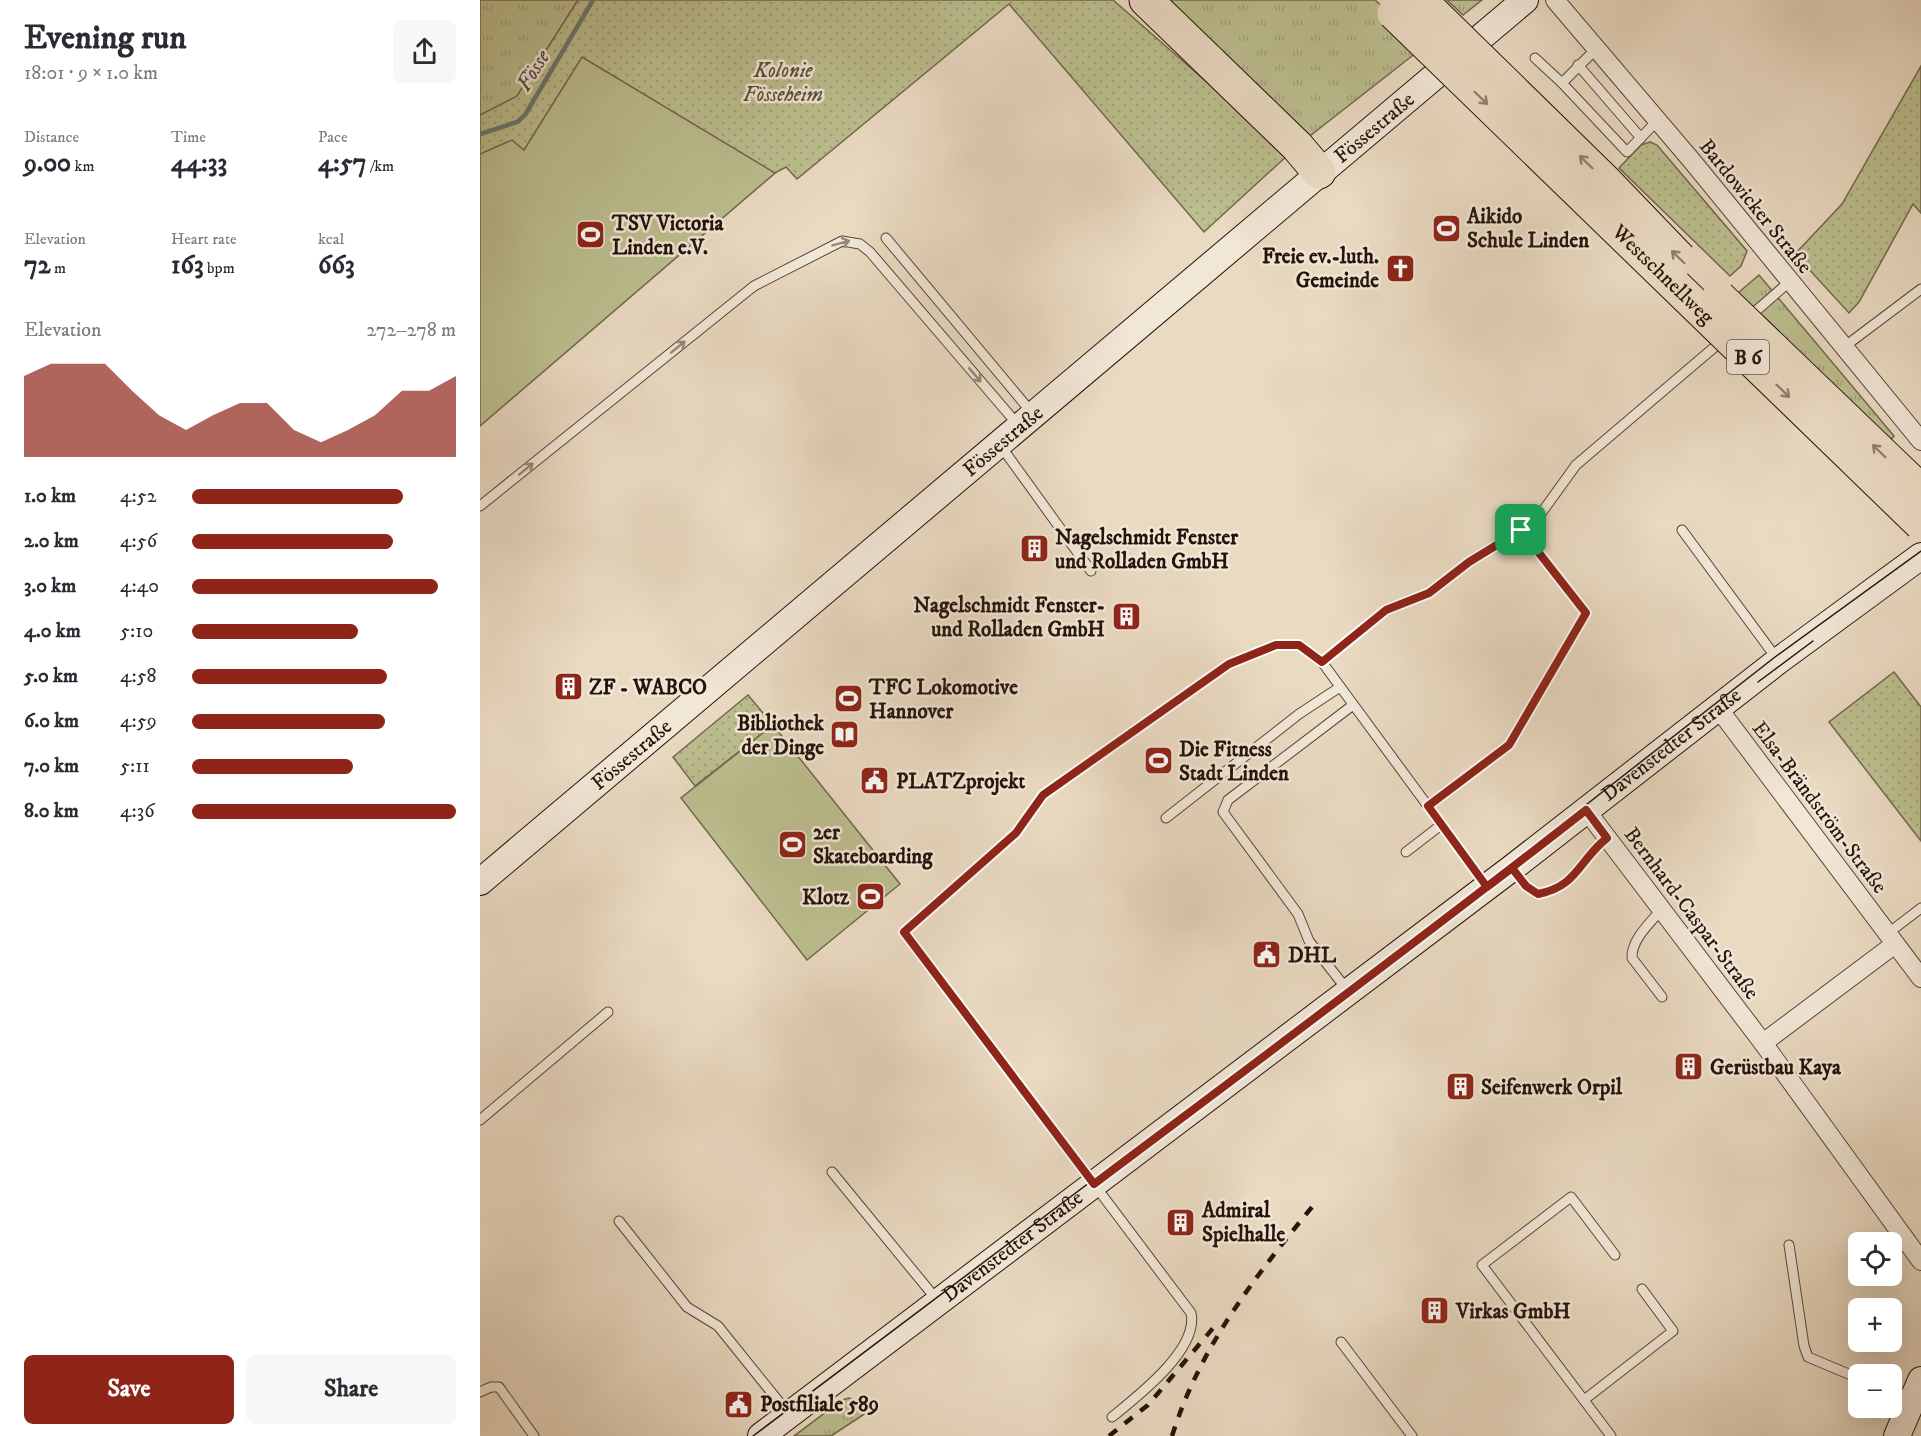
<!DOCTYPE html>
<meta charset="utf-8">
<style>
body{margin:0;font-family:"IM FELL DW Pica",serif;background:#f7f7f7;color:#2b2b33;height:100vh;display:flex;flex-direction:column;font-size:22px;white-space:nowrap}
*{box-sizing:border-box;margin:0}
p{font-size:20px;color:#7c7c81}
.icon{flex:none;width:33px;height:33px;fill:none;stroke:currentColor;stroke-width:2;stroke-linecap:round;stroke-linejoin:round}
.map{position:relative;flex:1;overflow:hidden}
.sheet{display:flex;flex-direction:column;background:#fff;width:480px}
.sheet>*{flex:none}
.buttons{position:absolute;left:1368px;top:1232px;display:grid;gap:12px}
.buttons a{display:grid;place-items:center;width:54px;height:54px;border-radius:9px;background:#fff;box-shadow:0 6px 24px #0002;font-size:30px}
.pin{position:absolute;display:grid;place-items:center;width:51px;height:51px;color:#fff;margin:-26px;border-radius:12px;box-shadow:0 3px 9px #0006}
.round{display:grid;place-items:center;flex:none;width:63px;height:63px;border-radius:9px;background:#f7f7f7}
.summary{display:flex;align-items:center;justify-content:space-between;height:102px;padding:0 24px}
h1{font-size:33px;font-weight:800;line-height:45px}
.figures{display:grid;grid-template-columns:repeat(3,1fr);gap:9px;height:102px;padding:6px 24px}
.figures div{display:grid;align-content:center}
.figures b{font-size:26px;font-weight:800}
.figures small{font-size:16px;font-weight:400}
.figures p{font-size:16px}
.chart{height:168px;padding:12px 24px}
.chart p{display:flex;justify-content:space-between}
.chart svg{width:100%;height:108px;margin-top:6px;fill:#8f2418;opacity:.7}
.action{display:flex;gap:12px;margin-top:auto;padding:12px 24px}
.action a{flex:1;height:69px;border-radius:9px;background:#8f2418;color:#fff;font-size:24px;font-weight:800;line-height:69px;text-align:center}
.action a+a{background:#f7f7f7;color:#2b2b33}
ul{padding:0 24px;list-style:none;font-size:20px}
li{display:grid;grid-template-columns:96px 72px 1fr;align-items:center;height:45px}
li i{height:15px;border-radius:8px;background:#8f2418}
main{display:flex;flex:1;min-height:0}
.map>svg:first-child{display:block}
</style>
<main>
<section class="sheet">
<div class="summary"><div><h1>Evening run</h1><p>18:01 · 9 × 1.0 km</p></div><a class="round"><svg class="icon" aria-label="share" viewBox="0 0 24 24"><path d="M12 15V3M7 8l5-5 5 5M5 13v7h14v-7"/></svg></a></div>
<div class="figures">
<div><p>Distance</p><b>9.00<small> km</small></b></div>
<div><p>Time</p><b>44:33</b></div>
<div><p>Pace</p><b>4:57<small> /km</small></b></div>
</div>
<div class="figures">
<div><p>Elevation</p><b>72<small> m</small></b></div>
<div><p>Heart rate</p><b>163<small> bpm</small></b></div>
<div><p>kcal</p><b>663</b></div>
</div>
<div class="chart"><p><span>Elevation</span>272–278 m</p>
<svg viewBox="0 0 160 44" preserveAspectRatio="none"><path d="M0 44V11L10 6L20 6L30 6L40 17L50 27L60 33L70 27L80 22L90 22L100 33L110 38L120 33L130 27L140 17L150 17L160 11V44z"/></svg>
</div>
<ul>
<li><b>1.0 km</b>4:52<i style="width:80%"></i></li>
<li><b>2.0 km</b>4:56<i style="width:76%"></i></li>
<li><b>3.0 km</b>4:40<i style="width:93%"></i></li>
<li><b>4.0 km</b>5:10<i style="width:63%"></i></li>
<li><b>5.0 km</b>4:58<i style="width:74%"></i></li>
<li><b>6.0 km</b>4:59<i style="width:73%"></i></li>
<li><b>7.0 km</b>5:11<i style="width:61%"></i></li>
<li><b>8.0 km</b>4:36<i style="width:100%"></i></li>
</ul>
<div class="action"><a>Save</a><a>Share</a></div>
</section>
<div class="map">
<svg width="1441" height="1436" viewBox="0 0 1441 1436">
<defs>
<pattern id="grass-tufts" width="24" height="20" patternUnits="userSpaceOnUse" patternTransform="scale(1.5)"><rect width="24" height="20" fill="#bcbe8f"/><path d="M3 7l-1-3M5 7V3M7 7l1-3M15 17l-1-3M17 17v-4M19 17l1-3" fill="none" stroke="#a1a27a"/></pattern>
<pattern id="park-dots" width="8" height="8" patternUnits="userSpaceOnUse" patternTransform="scale(1.5)"><rect width="8" height="8" fill="#bcbe8f"/><path d="M2 2h.1M6 6h.1" fill="none" stroke="#a1a27a" stroke-width="1.8" stroke-linecap="round"/></pattern>
</defs>
<rect width="100%" height="100%" fill="#eadac2"/>
<filter id="stains"><feTurbulence type="fractalNoise" baseFrequency=".00333" numOctaves="4"/><feColorMatrix values="0 0 0 0 .2 0 0 0 0 .09 0 0 0 0 .02 0 0 0 .5 -.17"/></filter>
<radialGradient id="worn" r=".72"><stop offset=".6" stop-color="#630" stop-opacity="0"/><stop offset="1" stop-color="#630" stop-opacity=".3"/></radialGradient>
<g fill="url(#grass-tufts)" stroke="#70684d" stroke-width="1.5">
<polygon points="0,0 98,0 37,97 3,116 0,115"/>
<polygon points="666,0 895,0 946,45 817,146"/>
<polygon points="967,0 1002,0 983,15"/>
<polygon points="1279,275 1414,436 1409,442 1258,293"/>
<polygon points="369,1398 379,1403 386,1413 351,1436 314,1436 362,1400"/>
</g>
<g fill="url(#park-dots)" stroke="#70684d" stroke-width="1.5">
<polygon points="98,0 633,0 809,154 724,232 529,4 317,179 306,167 295,173 43,150 0,154 0,115 37,96"/>
<polygon points="1441,66 1441,213 1433,204 1379,302 1369,313 1315,254 1362,204"/>
<polygon points="1170,142 1177,145 1267,251 1261,266 1250,276 1139,168 1161,145"/>
<polygon points="1414,672 1441,707 1441,841 1349,722"/>
<polygon points="268,695 293,725 215,786 193,757"/>
</g>
<g fill="#bcbe8f" stroke="#70684d" stroke-width="1.5">
<polygon points="102,57 295,173 0,426 0,154 32,140 44,150"/>
<polygon points="293,725 420,884 327,960 201,798"/>
</g>
<g fill="none" stroke-linecap="round" stroke-linejoin="round">
<polyline stroke="#6a7772" stroke-width="4.5" points="0,134 37,122 45,115 113,0"/>
<defs>
<g id="lane">
<polyline points="1117,48 1082,83 1147,152 1177,121"/>
<polyline points="1055,58 1082,83"/>
<polyline points="1098,65 1161,138"/>
<polyline points="406,238 553,414"/>
<polyline points="1268,318 1309,282"/>
<polyline points="1364,347 1441,289"/>
<polyline points="520,445 611,571"/>
<polyline points="0,506 274,286 362,241 380,244 390,252 538,425"/>
<polyline points="1202,530 1297,659"/>
<polyline points="842,662 1006,885"/>
<polyline points="948,806 1029,745 1106,613 1041,530"/>
<polyline points="686,818 819,714 860,687"/>
<polyline points="926,852 961,825"/>
<path d="M1032 868 1046 886 1057 894C1098 886 1097 861 1127 838"/>
<path d="M1181 910C1170 923 1151 940 1152 958L1182 997"/>
<polyline points="1407,934 1441,908"/>
<polyline points="868,991 829,941 818,914 743,812 748,800 873,705"/>
<polyline points="0,1120 128,1012"/>
<polyline points="352,1172 457,1300"/>
<polyline points="139,1221 207,1307 238,1326 308,1413"/>
<polyline points="1309,1245 1324,1346 1328,1357 1378,1378"/>
<polyline points="861,1342 932,1436"/>
<polyline points="1412,1390 1432,1398"/>
<polyline points="0,1392 11,1387 19,1387 54,1436"/>
<polyline points="1104,1400 1193,1331 1162,1289"/>
<path d="M632 1417C658 1396 719 1349 711 1313L424 932 536 833 563 795 749 664 796 645H819L842 662 906 610 949 593 989 562 1057 519 1096 465 1244 339"/>
<polyline points="1131,1436 1002,1265 1091,1197 1135,1255"/>
</g>
<g id="street">
<polyline points="1075,0 1212,161 1441,441"/>
<polyline points="1238,708 1441,978"/>
<polyline points="1106,810 1283,1043 1441,1261"/>
<polyline points="1283,1043 1415,944"/>
</g>
<g id="secondary">
<path id="s1" d="M0 882 1045 0"/>
<path id="s2" d="M281 1436 1032 868 1298 661 1441 556"/>
<polyline points="1417,1436 1441,1380"/>
</g>
<polyline id="highway" points="666,0 817,146 839,172"/>
</defs>
<use href="#lane" stroke="#564539" stroke-width="11"/>
<use href="#street" stroke="#564539" stroke-width="20"/>
<use href="#secondary" stroke="#24130b" stroke-width="28"/>
<use href="#highway" stroke="#24130b" stroke-width="35"/>
<use href="#lane" stroke="#f1e7d7" stroke-width="9"/>
<use href="#street" stroke="#f1e7d7" stroke-width="18"/>
<use href="#secondary" stroke="#f1e7d7" stroke-width="26"/>
<use href="#highway" stroke="#eadac2" stroke-width="33"/>
<g stroke="#24130b" stroke-width="1.5">
<polyline points="1278,682 1333,641"/>
<polyline points="273,1436 978,905 1295,657 1441,551"/>
</g>
<g stroke="#24130b" stroke-width="4.5" stroke-dasharray="10 10" stroke-linecap="butt">
<polyline points="629,1436 668,1405 734,1327"/>
<path d="M692 1436C720 1347 774 1278 832 1207"/>
</g>
<defs>
<g id="highway-bridge">
<polyline points="940,0 1124,180 1200,259"/>
<path id="s3" d="M914 13 1441 524"/>
<polyline points="1239,297 1441,491"/>
</g>
</defs>
<use href="#highway-bridge" stroke="#24130b" stroke-width="35" stroke-linecap="butt"/>
<use href="#highway-bridge" stroke="#eadac2" stroke-width="33"/>
</g>
<defs><path id="oneway-shaft" d="M-6 0H5M1.5-3L5.5 0L1.5 3" fill="none" stroke-width="1.6" stroke-linecap="round" stroke-linejoin="round" transform="scale(1.5)"/></defs>
<g stroke="#918070">
<use href="#oneway-shaft" transform="translate(1001 98) rotate(44)"/>
<use href="#oneway-shaft" transform="translate(1106 162) rotate(-136)"/>
<use href="#oneway-shaft" transform="translate(1198 257) rotate(-136)"/>
<use href="#oneway-shaft" transform="translate(1303 391) rotate(44)"/>
<use href="#oneway-shaft" transform="translate(1399 451) rotate(-136)"/>
</g>
<g stroke="#95887b">
<use href="#oneway-shaft" transform="translate(361 243) rotate(-15)"/>
<use href="#oneway-shaft" transform="translate(198 347) rotate(-39)"/>
<use href="#oneway-shaft" transform="translate(495 375) rotate(50)"/>
<use href="#oneway-shaft" transform="translate(46 469) rotate(-39)"/>
</g>
<g fill="none" stroke-linecap="round" stroke-linejoin="round">
<defs>
<path id="route" d="M1041 530 989 562 949 593 906 610 842 662 819 645H796L749 664 563 795 536 833 424 932 614 1184C779 1060 944 937 1106 810L1127 838C1098 861 1098 886 1058 894L1046 886 1032 868 1007 887 948 806 1029 745 1106 613 1041 530"/>
</defs>
<use href="#route" stroke="#fff" stroke-width="12"/>
<use href="#route" stroke="#8f2418" stroke-width="8"/>
</g>
<defs>
<symbol id="stadium-square" viewBox="-11 -11 22 22"><rect x="-9" y="-9" width="18" height="18" rx="4" fill="#8f2418" stroke="#f1e7d7"/><path d="M0-5a6.5 5 0 1 0 0 10a6.5 5 0 1 0 0-10ZM-3.5-1.8h7v3.6h-7Z" fill="#fff"/></symbol>
<symbol id="church-square" viewBox="-11 -11 22 22"><rect x="-9" y="-9" width="18" height="18" rx="4" fill="#8f2418" stroke="#f1e7d7"/><path d="M-1.2-6h2.4v3.5h3.3v2.4h-3.3V6h-2.4V-.1h-3.3v-2.4h3.3Z" fill="#fff"/></symbol>
<symbol id="building-square" viewBox="-11 -11 22 22"><rect x="-9" y="-9" width="18" height="18" rx="4" fill="#8f2418" stroke="#f1e7d7"/><path d="M-4-6H4V6H1V3H-1V6H-4ZM-2.5-4.3h1.7v1.8h-1.7ZM.8-4.3h1.7v1.8H.8ZM-2.5-1h1.7V.8h-1.7ZM.8-1h1.7V.8H.8Z" fill="#fff"/></symbol>
<symbol id="library-square" viewBox="-11 -11 22 22"><rect x="-9" y="-9" width="18" height="18" rx="4" fill="#8f2418" stroke="#f1e7d7"/><path d="M-6-4Q-3-5.5-.7-3.5V5Q-3 3-6 4ZM6-4Q3-5.5 .7-3.5V5Q3 3 6 4Z" fill="#fff"/></symbol>
<symbol id="civic-square" viewBox="-11 -11 22 22"><rect x="-9" y="-9" width="18" height="18" rx="4" fill="#8f2418" stroke="#f1e7d7"/><path d="M-.6-6.5H3V-4.5H.6V-3L4-1V1h2V6H-6V1h2V-1L-.6-3ZM-1.2 2.5V6h2.4V2.5Z" fill="#fff"/></symbol>
</defs>
<g fill-rule="evenodd">
<use href="#stadium-square" x="950" y="212" width="33" height="33"/>
<use href="#stadium-square" x="94" y="218" width="33" height="33"/>
<use href="#church-square" x="904" y="252" width="33" height="33"/>
<use href="#building-square" x="538" y="532" width="33" height="33"/>
<use href="#building-square" x="630" y="600" width="33" height="33"/>
<use href="#building-square" x="72" y="670" width="33" height="33"/>
<use href="#stadium-square" x="352" y="682" width="33" height="33"/>
<use href="#library-square" x="348" y="718" width="33" height="33"/>
<use href="#stadium-square" x="662" y="744" width="33" height="33"/>
<use href="#civic-square" x="378" y="764" width="33" height="33"/>
<use href="#stadium-square" x="296" y="828" width="33" height="33"/>
<use href="#stadium-square" x="374" y="880" width="33" height="33"/>
<use href="#civic-square" x="770" y="938" width="33" height="33"/>
<use href="#building-square" x="1192" y="1050" width="33" height="33"/>
<use href="#building-square" x="964" y="1070" width="33" height="33"/>
<use href="#building-square" x="684" y="1206" width="33" height="33"/>
<use href="#building-square" x="938" y="1294" width="33" height="33"/>
<use href="#civic-square" x="242" y="1388" width="33" height="33"/>
</g>
<g text-anchor="middle" stroke-width="5" stroke-linejoin="round" paint-order="stroke">
<rect fill="#f1e7d7" stroke="#625348" stroke-width="1.5" x="1247" y="340" width="42" height="34" rx="4.5"/>
<g font-size="20" font-weight="bold" fill="#24130b">
<text x="1268" y="364">B 6</text>
</g>
<g font-size="21" font-style="italic" fill="#594f39" stroke="#f1e7d7">
<text x="303" y="77">Kolonie<tspan x="303" dy="24">Fösseheim</tspan></text>
</g>
<g font-size="21" fill="#24130b" stroke="#f1e7d7">
<text dy="7" stroke="none"><textPath href="#s1" startOffset="1170">Fössestraße</textPath></text>
<text transform="translate(1276 206) rotate(51)" y="7">Bardowicker Straße</text>
<text dy="7" stroke="none"><textPath href="#s3" startOffset="375">Westschnellweg</textPath></text>
<text dy="7" stroke="none"><textPath href="#s1" startOffset="684">Fössestraße</textPath></text>
<text dy="7" stroke="none"><textPath href="#s2" startOffset="1143">Davenstedter Straße</textPath></text>
<text dy="7" stroke="none"><textPath href="#s1" startOffset="198">Fössestraße</textPath></text>
<text transform="translate(1340 807) rotate(53)" y="7">Elsa-Brändström-Straße</text>
<text transform="translate(1212 913) rotate(53)" y="7">Bernhard-Caspar-Straße</text>
<text dy="7" stroke="none"><textPath href="#s2" startOffset="315">Davenstedter Straße</textPath></text>
</g>
<g font-size="21" font-weight="bold" fill="#24130b" stroke="#f1e7d7" text-anchor="start">
<text x="987" y="223">Aikido<tspan x="987" dy="24">Schule Linden</tspan></text>
<text x="132" y="230">TSV Victoria<tspan x="132" dy="24">Linden e.V.</tspan></text>
<text x="899" y="263" text-anchor="end">Freie ev.-luth.<tspan x="899" dy="24">Gemeinde</tspan></text>
<text x="575" y="544">Nagelschmidt Fenster<tspan x="575" dy="24">und Rolladen GmbH</tspan></text>
<text x="625" y="612" text-anchor="end">Nagelschmidt Fenster-<tspan x="625" dy="24">und Rolladen GmbH</tspan></text>
<text x="109" y="694">ZF - WABCO</text>
<text x="389" y="694">TFC Lokomotive<tspan x="389" dy="24">Hannover</tspan></text>
<text x="344" y="730" text-anchor="end">Bibliothek<tspan x="344" dy="24">der Dinge</tspan></text>
<text x="699" y="756">Die Fitness<tspan x="699" dy="24">Stadt Linden</tspan></text>
<text x="416" y="788">PLATZprojekt</text>
<text x="333" y="839">2er<tspan x="333" dy="24">Skateboarding</tspan></text>
<text x="369" y="904" text-anchor="end">Klotz</text>
<text x="808" y="962">DHL</text>
<text x="1230" y="1074">Gerüstbau Kaya</text>
<text x="1001" y="1094">Seifenwerk Orpil</text>
<text x="722" y="1217">Admiral<tspan x="722" dy="24">Spielhalle</tspan></text>
<text x="976" y="1318">Virkas GmbH</text>
<text x="280" y="1411">Postfiliale 589</text>
</g>
<g font-size="22" font-style="italic" fill="#4d4d47" stroke="#f1e7d7">
<text transform="translate(52 70) rotate(-59)" y="8">Fösse</text>
</g>
</g>
<rect width="100%" height="100%" filter="url(#stains)"/>
<rect width="100%" height="100%" fill="url(#worn)"/>
</svg>
<div class="buttons">
<a><svg class="icon" aria-label="locate" viewBox="0 0 24 24"><circle cx="12" cy="12" r="6"/><path d="M12 2v4M12 18v4M2 12h4M18 12h4"/></svg></a>
<a>+</a>
<a>−</a>
</div>
<div class="pin" style="left:1041px;top:530px;background:#1e9e55"><svg class="icon" aria-label="arrive" viewBox="0 0 24 24"><path d="M6 21V4h12l-3 4 3 4H6"/></svg></div>
</div>
</main>
